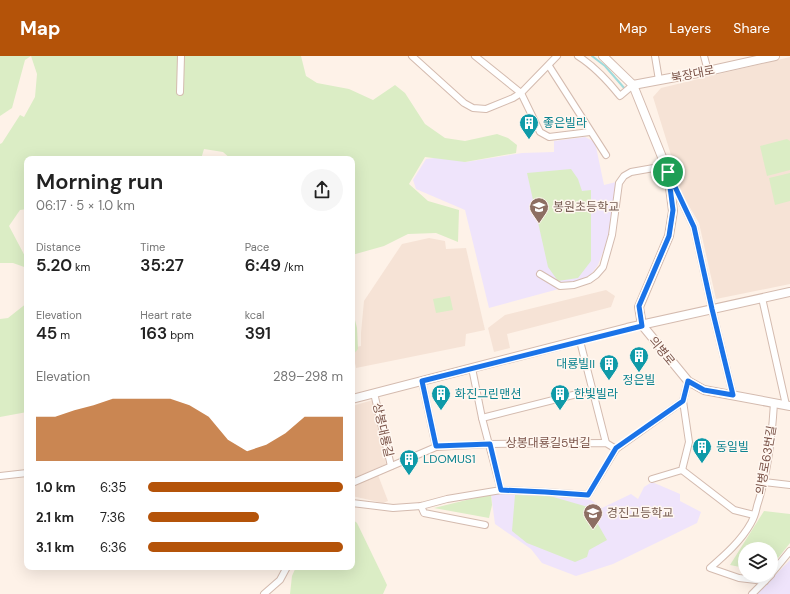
<!DOCTYPE html>
<meta charset="utf-8">
<style>
body{margin:0;font-family:"DM Sans","Noto Sans KR",sans-serif;background:#f6f6f6;color:#222;height:100vh;display:flex;flex-direction:column;font-size:15px;white-space:nowrap}
*{box-sizing:border-box;margin:0}
p{font-size:13px;color:#767676}
.icon{flex:none;width:22px;height:22px;fill:none;stroke:currentColor;stroke-width:2;stroke-linecap:round;stroke-linejoin:round}
.map{position:relative;flex:1;overflow:hidden}
.sheet{position:absolute;left:24px;top:100px;width:331px;height:414px;display:flex;flex-direction:column;background:#fff;border-radius:8px;box-shadow:0 4px 16px #0002}
.sheet>*{flex:none}
.tools{position:absolute;left:738px;top:486px;display:grid;gap:8px}
.tools a{display:grid;place-items:center;width:40px;height:40px;border-radius:50%;background:#fff;box-shadow:0 4px 16px #0002;font-size:20px}
.pin{position:absolute;display:grid;place-items:center;width:34px;height:34px;color:#fff;margin:-17px;border:2px solid #fff;border-radius:50%;box-shadow:0 1px 4px #0007}
.round{display:grid;place-items:center;flex:none;width:42px;height:42px;border-radius:21px;background:#f6f6f6}
.overview{display:flex;align-items:center;justify-content:space-between;height:68px;padding:0 12px}
h1{font-size:22px;font-weight:600;line-height:30px}
.metrics{display:grid;grid-template-columns:repeat(3,1fr);gap:6px;height:68px;padding:4px 12px}
.metrics div{display:grid;align-content:center}
.metrics b{font-size:17px;font-weight:600}
.metrics small{font-size:11px;font-weight:400}
.metrics p{font-size:11px}
.chart{height:112px;padding:8px 12px}
.chart p{display:flex;justify-content:space-between}
.chart svg{width:100%;height:72px;margin-top:4px;fill:#b45309;opacity:.7}
ul{padding:0 12px;list-style:none;font-size:13px}
li{display:grid;grid-template-columns:64px 48px 1fr;align-items:center;height:30px}
li i{height:10px;border-radius:5px;background:#b45309}
header{display:flex;align-items:center;gap:24px;box-sizing:border-box;height:56px;padding:0 20px;background:#b45309;color:#fff}
header strong{font-size:19px}
nav{display:flex;gap:22px;margin-inline-start:auto;font-size:14px}
.map>svg:first-child{display:block}
</style>
<header>
<strong>Map</strong>
<nav><a>Map</a><a>Layers</a><a>Share</a></nav>
</header>
<div class="map">
<svg width="790" height="538" viewBox="0 0 790 538">
<rect width="100%" height="100%" fill="#fef2e8"/>
<g fill="#f6e3d6">
<polygon points="790,1 790,228 716,243 699,167 679,133 671,99 653,41 661,32"/>
<polygon points="429,182 445,185 446,193 466,192 485,274 466,278 465,290 356,312 352,292 361,290 361,277 364,245 402,188"/>
<polygon points="606,234 615,240 611,251 507,278 510,292 494,296 488,272 505,259"/>
<polygon points="373,344 386,408 352,423 352,350"/>
<polygon points="378,419 388,445 383,447 352,440 352,431"/>
</g>
<g fill="#efe4fb">
<polygon points="585,81 595,86 604,129 616,126 609,181 598,209 589,221 555,234 489,252 465,154 416,133 413,124 426,103 451,100 466,106 522,97 554,96 554,85"/>
<polygon points="652,426 680,438 680,445 701,456 697,467 613,508 576,520 542,507 531,493 495,468 491,438 541,438 591,444 602,452 631,438 638,443 644,431"/>
<polygon points="790,504 790,538 757,538"/>
</g>
<g fill="#dbedc5">
<polygon points="0,0 301,0 306,20 317,27 349,33 373,44 395,29 405,37 425,68 445,82 465,85 497,78 508,82 517,89 516,97 465,106 425,101 409,128 428,145 459,154 458,186 436,177 408,178 384,190 352,199 352,103 291,103 291,102 289,103 231,103 223,96 204,93 201,103 27,103 27,153 20,154 9,170 27,204 27,212 13,207 0,207 0,88 2,87 20,59 24,61 35,41 37,18 31,0 25,4 12,52 0,60"/>
<polygon points="787,83 790,85 790,114 767,120 760,90"/>
<polygon points="571,113 578,123 582,135 591,134 591,205 578,222 558,225 548,211 527,117"/>
<polygon points="790,117 790,145 775,149 769,122"/>
<polygon points="450,240 453,254 436,257 433,243"/>
<polygon points="27,247 27,356 0,361 0,263 8,262"/>
<polygon points="352,252 357,272 358,293 352,300"/>
<polygon points="491,438 492,449 489,462 434,452"/>
<polygon points="515,439 550,440 588,451 607,484 589,494 587,501 575,506 527,487 512,475"/>
<polygon points="764,455 790,458 790,487 771,511 771,493 745,493 745,512 730,509"/>
<polygon points="352,463 357,467 387,529 383,538 290,538 292,520 296,511 352,511"/>
</g>
<g fill="none" stroke-linecap="round" stroke-linejoin="round">
<polyline stroke="#a0dbdc" stroke-width="2" points="592,0 605,10 625,33"/>
<defs>
<g id="minor">
<polyline points="412,0 464,47 473,52 486,53 513,42 521,37 557,0"/>
<polyline points="475,0 521,37 540,76 549,81 590,76"/>
<path d="M578 0C594 10 608 25 620 40L633 29"/>
<polyline points="655,0 659,24"/>
<polyline points="704,0 708,15"/>
<polyline points="549,10 606,99"/>
<polyline points="180,36 181,0"/>
<polyline points="670,121 694,171 712,253 733,339"/>
<polyline points="540,218 560,230 574,229 589,224 596,219 603,211 612,179 619,127 624,120 631,116 665,110"/>
<polyline points="762,242 786,349"/>
<polyline points="580,285 606,387"/>
<polyline points="472,312 482,362 501,434"/>
<polyline points="422,325 436,391"/>
<polyline points="374,337 391,410"/>
<polyline points="482,362 593,334"/>
<polyline points="682,414 734,454 754,459"/>
<polyline points="0,420 27,417"/>
<polyline points="652,423 682,414 689,386 683,345"/>
<polyline points="764,426 790,429"/>
<polyline points="352,427 436,391 490,388 606,387 616,393"/>
<polyline points="352,447 393,452 421,450 447,443 501,434 545,436 588,439 616,393 683,345 688,325"/>
<polyline points="421,450 424,457 485,469"/>
<polyline points="771,518 790,495"/>
<path d="M765 525 739 522 710 512C725 499 741 485 751 467 754 462 756 455 757 450 768 417 772 381 774 347"/>
<polyline points="264,538 280,524 287,511"/>
<polyline points="752,538 771,519"/>
</g>
<g id="tertiary">
<polyline points="603,0 633,29 668,116 673,155 669,180 639,251 642,269 688,325 704,334 790,350"/>
<polyline points="633,29 708,15 775,0"/>
<polyline points="352,343 627,272 790,236"/>
</g>
</defs>
<use href="#minor" stroke="#d4bbaf" stroke-width="8"/>
<use href="#tertiary" stroke="#d4bbaf" stroke-width="10"/>
<use href="#minor" stroke="#fff" stroke-width="6"/>
<use href="#tertiary" stroke="#fff" stroke-width="8"/>
</g>
<g fill="none" stroke-linecap="round" stroke-linejoin="round">
<defs>
<polygon id="route" points="668,116 694,171 712,253 733,339 704,334 688,325 683,345 616,392 588,439 545,436 501,434 490,388 436,390 422,325 642,270 639,250 669,180 673,154"/>
</defs>
<use href="#route" stroke="#fff" stroke-width="8"/>
<use href="#route" stroke="#1a73e8" stroke-width="5"/>
</g>
<defs>
<symbol id="building-pin" viewBox="-11 -11 22 30"><path d="M0 17L-7.5 6A9.5 9.5 0 1 1 7.5 6Z" fill="#0f9aa8" stroke="#fff7f0"/><path d="M-4-6H4V6H1V3H-1V6H-4ZM-2.5-4.3h1.7v1.8h-1.7ZM.8-4.3h1.7v1.8H.8ZM-2.5-1h1.7V.8h-1.7ZM.8-1h1.7V.8H.8Z" fill="#fff"/></symbol>
<symbol id="school-pin" viewBox="-11 -11 22 30"><path d="M0 17L-7.5 6A9.5 9.5 0 1 1 7.5 6Z" fill="#8d6e63" stroke="#fff7f0"/><path d="M0-5L7-2L0 1L-7-2ZM-4 1L0 2.5L4 1V4Q0 6-4 4Z" fill="#fff"/></symbol>
</defs>
<g fill-rule="evenodd">
<use href="#building-pin" x="518" y="56" width="22" height="30"/>
<use href="#school-pin" x="528" y="140" width="22" height="30"/>
<use href="#building-pin" x="628" y="289" width="22" height="30"/>
<use href="#building-pin" x="598" y="297" width="22" height="30"/>
<use href="#building-pin" x="430" y="327" width="22" height="30"/>
<use href="#building-pin" x="549" y="327" width="22" height="30"/>
<use href="#building-pin" x="691" y="380" width="22" height="30"/>
<use href="#building-pin" x="398" y="392" width="22" height="30"/>
<use href="#school-pin" x="582" y="446" width="22" height="30"/>
</g>
<g text-anchor="middle" stroke-width="3" stroke-linejoin="round" paint-order="stroke">
<g font-size="12" fill="#7b5449" stroke="#fff7f0">
<text transform="translate(693 18) rotate(-11)" y="4">북장대로</text>
<text transform="translate(662 295) rotate(51)" y="4">의병로</text>
<text transform="translate(383 374) rotate(77)" y="4">상봉대룡길</text>
<text x="548" y="391">상봉대룡길5번길</text>
<text transform="translate(766 404) rotate(-80)" y="4">의병로63번길</text>
</g>
<g font-size="12" fill="#0d838f" stroke="#fff7f0" text-anchor="start">
<text x="543" y="71">좋은빌라</text>
<text x="595" y="312" text-anchor="end">대룡빌II</text>
<text x="639" y="328" text-anchor="middle">정은빌</text>
<text x="455" y="342">화진그린맨션</text>
<text x="574" y="342">한빛빌라</text>
<text x="716" y="395">동일빌</text>
<text x="423" y="407">LDOMUS1</text>
</g>
<g font-size="12" fill="#785e54" stroke="#fff7f0" text-anchor="start">
<text x="553" y="155">봉원초등학교</text>
<text x="607" y="461">경진고등학교</text>
</g>
</g>
</svg>
<div class="tools">
<a><svg class="icon" aria-label="layers" viewBox="0 0 24 24"><path d="M12 4l9 5-9 5-9-5zM3 14l9 5 9-5"/></svg></a>
</div>
<div class="pin" style="left:668px;top:116px;background:#1e9e55"><svg class="icon" aria-label="arrive" viewBox="0 0 24 24"><path d="M6 21V4h12l-3 4 3 4H6"/></svg></div>
<section class="sheet">
<div class="overview"><div><h1>Morning run</h1><p>06:17 · 5 × 1.0 km</p></div><a class="round"><svg class="icon" aria-label="share" viewBox="0 0 24 24"><path d="M12 15V3M7 8l5-5 5 5M5 13v7h14v-7"/></svg></a></div>
<div class="metrics">
<div><p>Distance</p><b>5.20<small> km</small></b></div>
<div><p>Time</p><b>35:27</b></div>
<div><p>Pace</p><b>6:49<small> /km</small></b></div>
</div>
<div class="metrics">
<div><p>Elevation</p><b>45<small> m</small></b></div>
<div><p>Heart rate</p><b>163<small> bpm</small></b></div>
<div><p>kcal</p><b>391</b></div>
</div>
<div class="chart"><p><span>Elevation</span>289–298 m</p>
<svg viewBox="0 0 160 44" preserveAspectRatio="none"><path d="M0 44V17L10 17L20 13L30 10L40 6L50 6L60 6L70 6L80 10L90 17L100 31L110 38L120 34L130 27L140 17L150 17L160 17V44z"/></svg>
</div>
<ul>
<li><b>1.0 km</b>6:35<i style="width:100%"></i></li>
<li><b>2.1 km</b>7:36<i style="width:57%"></i></li>
<li><b>3.1 km</b>6:36<i style="width:100%"></i></li>
</ul>
</section>
</div>
